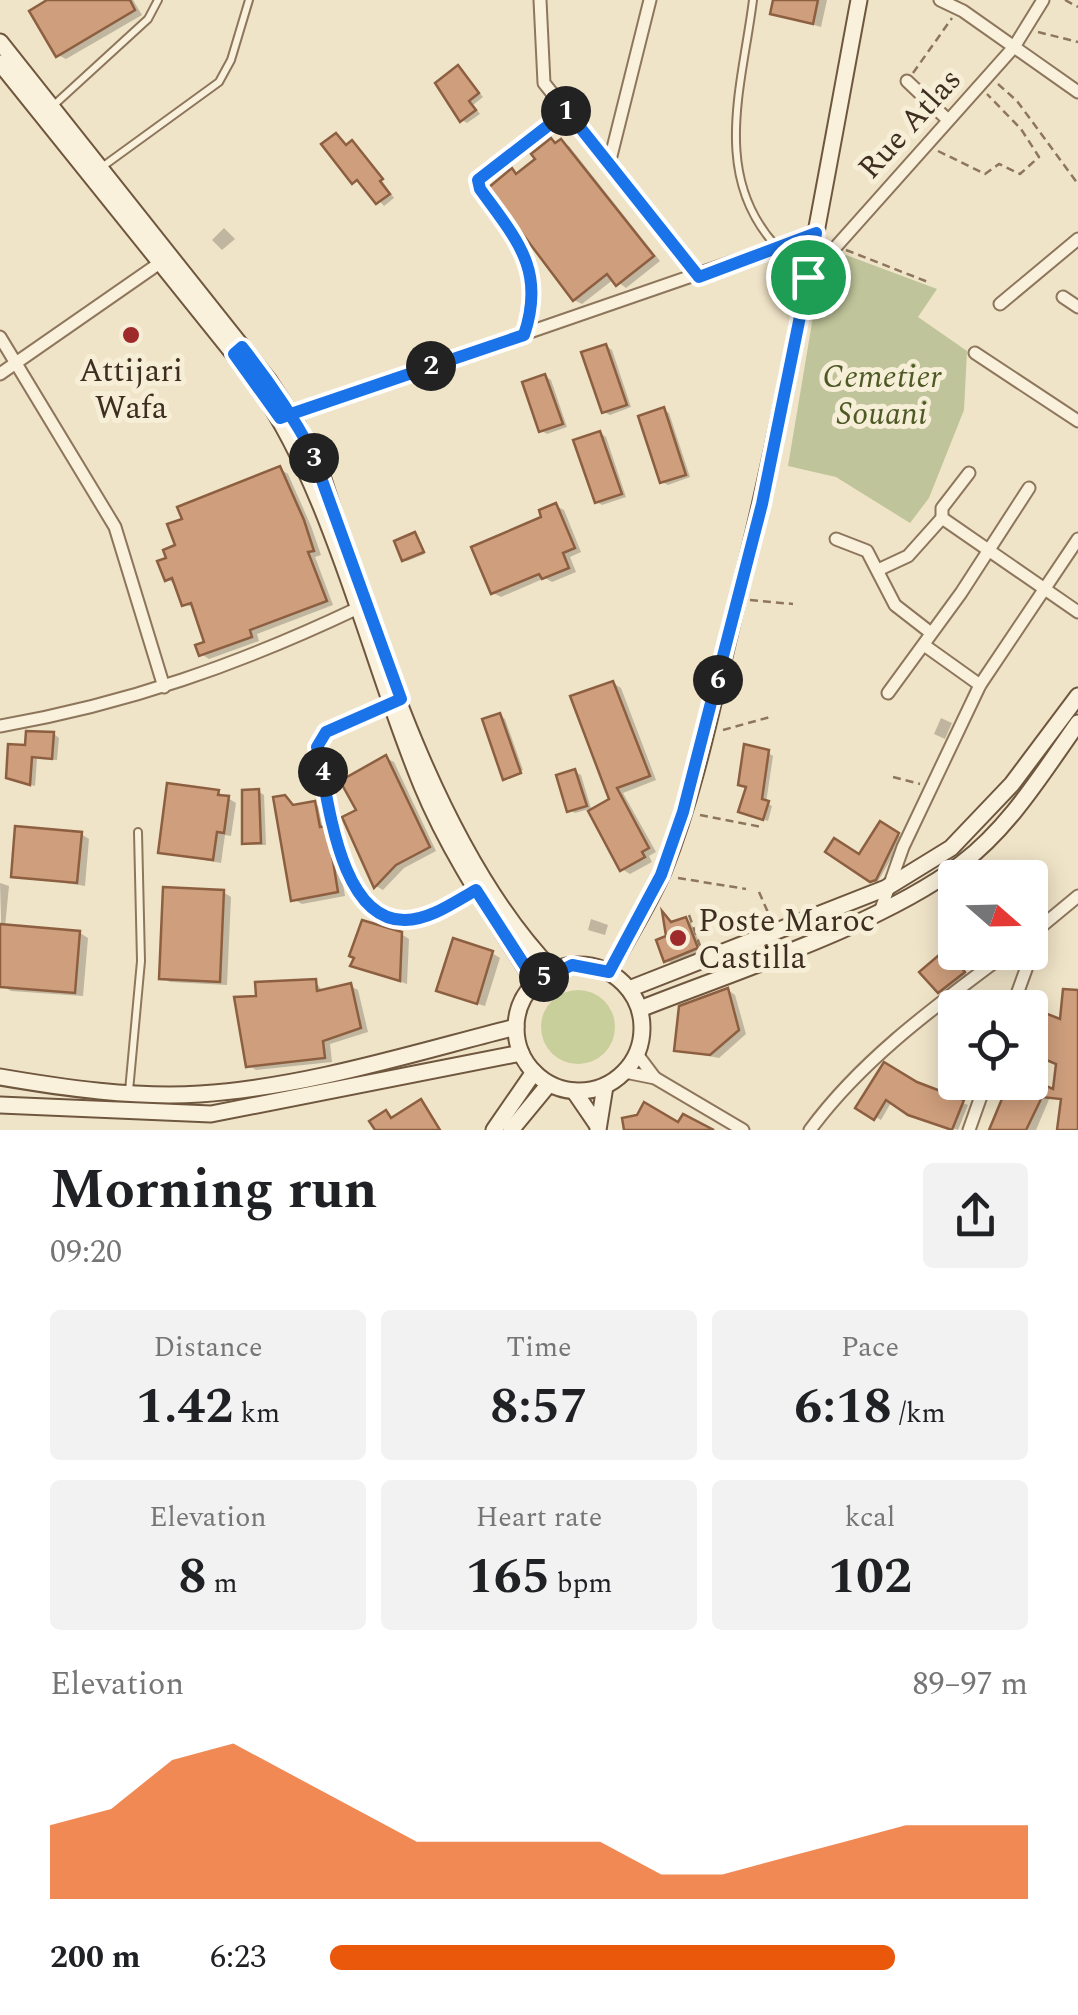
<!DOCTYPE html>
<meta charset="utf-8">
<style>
body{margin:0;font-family:Spectral,serif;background:#f2f2f2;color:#202124;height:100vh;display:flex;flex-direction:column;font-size:38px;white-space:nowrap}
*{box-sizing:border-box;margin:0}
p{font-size:32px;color:#757577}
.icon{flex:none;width:55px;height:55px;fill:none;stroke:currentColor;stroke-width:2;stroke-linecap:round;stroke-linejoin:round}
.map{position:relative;height:1130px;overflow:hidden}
.details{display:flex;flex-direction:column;background:#fff;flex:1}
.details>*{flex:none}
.needle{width:65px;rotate:110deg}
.buttons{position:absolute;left:938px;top:860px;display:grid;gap:20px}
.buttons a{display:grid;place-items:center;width:110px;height:110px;border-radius:10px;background:#fff;box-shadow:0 5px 25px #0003;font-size:50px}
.pin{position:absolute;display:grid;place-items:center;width:85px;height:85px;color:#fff;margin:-42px;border:5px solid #fff;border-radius:50%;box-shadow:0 2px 10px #0007}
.km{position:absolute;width:50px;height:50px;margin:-25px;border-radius:50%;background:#222;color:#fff;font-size:28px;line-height:50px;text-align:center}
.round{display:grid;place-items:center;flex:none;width:105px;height:105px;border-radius:10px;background:#f2f2f2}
.overview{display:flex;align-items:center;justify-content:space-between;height:170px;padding:0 50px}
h1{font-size:55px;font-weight:700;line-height:75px}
.figures{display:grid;grid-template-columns:repeat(3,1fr);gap:15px;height:170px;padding:10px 50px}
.figures div{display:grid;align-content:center;border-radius:10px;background:#f2f2f2;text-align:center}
.figures b{font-size:50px;font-weight:700}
.figures small{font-size:28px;font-weight:400}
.figures p{font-size:28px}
.chart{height:280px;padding:20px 50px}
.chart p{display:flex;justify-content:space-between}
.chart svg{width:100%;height:180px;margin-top:10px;fill:#ea580c;opacity:.7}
ul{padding:0 50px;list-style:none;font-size:32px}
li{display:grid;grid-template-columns:160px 120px 1fr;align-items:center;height:75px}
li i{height:25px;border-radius:12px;background:#ea580c}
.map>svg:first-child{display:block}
</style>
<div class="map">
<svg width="1078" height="1130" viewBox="0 0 1078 1130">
<rect width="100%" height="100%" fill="#f0e4c8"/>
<circle fill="#c9cf9b" cx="578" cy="1027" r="37"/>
<polygon fill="#bfc49a" points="846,255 937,289 918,317 967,351 964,410 929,498 910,523 836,477 788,466 818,287"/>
<g fill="#0003">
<polygon points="52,0 133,0 142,15 66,59 58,55"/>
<polygon points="775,0 827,0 821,27 772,13"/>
<polygon points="458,68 483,97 473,105 480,114 467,123 462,120"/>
<polygon points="337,136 348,146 358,146 394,198 384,206 362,182 354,182"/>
<polygon points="551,141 569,146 660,261 626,288 614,279 582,304 574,300 512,171 519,175 538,160"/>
<polygon points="224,228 235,239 222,250 212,240"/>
<polygon points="606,346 612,350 631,407 610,415 604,412"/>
<polygon points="545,376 551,380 567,427 547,434 542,431"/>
<polygon points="664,410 669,413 690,477 668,485 662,482"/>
<polygon points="600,433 606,437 626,497 602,505 597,502"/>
<polygon points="280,469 288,474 311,526 321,555 315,557 333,605 257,634 259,641 209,659 201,654 207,644 195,608 184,604 175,584 167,579 169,560 178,547"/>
<polygon points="556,506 564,510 581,552 570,557 576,572 552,582 545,578 501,597 493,593"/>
<polygon points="415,535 425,554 407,561 404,560"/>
<polygon points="613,683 621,688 656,780 623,793 656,852 649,856 652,862 630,874 622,869 589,809 575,813 570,810 575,772 581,775 592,812 613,801"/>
<polygon points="500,715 505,719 523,770 506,776"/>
<polygon points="941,718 952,723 945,739 934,734"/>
<polygon points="54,734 59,738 57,760 37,759 35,786 14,780 27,747"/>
<polygon points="768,753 773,756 766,803 772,806 768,821 746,814"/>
<polygon points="386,758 394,762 436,851 404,868 383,890 376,886 345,818 360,811"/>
<polygon points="218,792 236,803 231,836 225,835 221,863 160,852"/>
<polygon points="259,792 264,795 266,845 250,845 245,842"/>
<polygon points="284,798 297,807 315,804 323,809 327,829 336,843 345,896 302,904 293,899"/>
<polygon points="881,825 903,838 877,883 828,852 860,857"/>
<polygon points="81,834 89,839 85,886 14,875"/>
<polygon points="0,883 9,886 5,927 80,933 88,938 83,996 11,991 3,986"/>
<polygon points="223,892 231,897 227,985 170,982 162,978"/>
<polygon points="665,916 674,924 686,919 691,923 703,951 672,963 666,960"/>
<polygon points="591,919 608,925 605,935 588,930"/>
<polygon points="401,934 409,939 407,984 354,965"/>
<polygon points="492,953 500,958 485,1006 447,995"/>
<polygon points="949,954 967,975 943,993 940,991"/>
<polygon points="315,981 323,992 350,986 358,990 368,1032 330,1044 332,1062 256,1070 248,1065 258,999"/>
<polygon points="728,990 735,995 746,1034 719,1058 677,1050"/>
<polygon points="1078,993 1078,1130 1060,1130 1063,1100 1050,1097 1036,1130 992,1130 1012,1082 1055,1093 1058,1064 1030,1052 1030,1040 1062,1023"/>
<polygon points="979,999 986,999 994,1008 970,1008"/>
<polygon points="917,1084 968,1105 958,1130 916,1117 892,1101 881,1120 858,1107"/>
</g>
<g fill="#cf9f7d" stroke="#8d5f41" stroke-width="2.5">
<polygon points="47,0 130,0 135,10 56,57 29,11"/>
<polygon points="773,0 818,0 813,24 770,14"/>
<polygon points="458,65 479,93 469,101 476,110 460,122 435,83"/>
<polygon points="336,133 346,145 352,140 383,179 380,181 390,194 376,204 357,180 352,184 321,144"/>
<polygon points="551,138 555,143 561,139 654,256 616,286 607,274 573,301 488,188 512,168 516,174 535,159 531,154"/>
<polygon points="606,344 627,405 602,413 581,352"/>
<polygon points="545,374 563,424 539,432 522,382"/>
<polygon points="664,407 686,475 660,483 638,416"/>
<polygon points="600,431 622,494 595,503 573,440"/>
<polygon points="280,466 304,520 314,551 308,552 327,601 250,630 252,637 199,656 195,645 204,642 191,603 182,606 172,578 165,581 157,561 166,558 163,550 175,545 167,524 182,519 177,507"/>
<polygon points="556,503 575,548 563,553 569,568 542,579 539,574 491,594 471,547 541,517 539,510"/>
<polygon points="415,532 424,552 402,561 394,541"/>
<polygon points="613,681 650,776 617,788 649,848 642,852 645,857 620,871 588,811 609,799 570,696"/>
<polygon points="500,713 521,773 503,780 482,719"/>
<polygon points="26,731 54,732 52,759 32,757 30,785 6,778 8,744 25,745"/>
<polygon points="744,744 769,750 762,799 769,801 763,820 738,812 746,787 738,785"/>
<polygon points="386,755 430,847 396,865 374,888 342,817 356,810 340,781"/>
<polygon points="575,769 587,806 567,812 556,775"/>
<polygon points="167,783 219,790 218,795 229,796 224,833 217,832 213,860 158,853"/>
<polygon points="259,789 261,843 242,844 242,790"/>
<polygon points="285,795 293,805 315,801 320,827 326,826 329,836 338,892 291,901 273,797"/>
<polygon points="880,821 899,833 876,880 870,882 825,852 834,838 859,854"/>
<polygon points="15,826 82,832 77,883 11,877"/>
<polygon points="163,887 224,890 220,982 159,979"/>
<polygon points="662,911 671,922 686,917 698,948 664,962 656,940 666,936"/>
<polygon points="362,920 402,932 400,981 350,966 354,958 349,956"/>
<polygon points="0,924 80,931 75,993 0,987"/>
<polygon points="453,938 493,951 477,1004 436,991"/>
<polygon points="946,949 965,972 938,993 919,972"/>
<polygon points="316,979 317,991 351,983 361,1028 323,1041 325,1058 246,1067 234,997 256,996 255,982"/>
<polygon points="728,988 739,1030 710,1055 674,1051 679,1006"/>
<polygon points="1063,989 1078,990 1078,1130 1057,1130 1061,1099 1042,1097 1026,1130 989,1130 1009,1082 1030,1079 1053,1089 1056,1064 1030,1053 1030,1034 1040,1011 1060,1019"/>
<polygon points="884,1062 917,1082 964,1100 952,1130 908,1115 886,1100 874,1120 855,1108"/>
<polygon points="421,1099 440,1130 375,1130 369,1121 386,1110 391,1118"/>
<polygon points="644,1102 678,1122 683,1114 714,1130 624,1130 622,1118 637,1115"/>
</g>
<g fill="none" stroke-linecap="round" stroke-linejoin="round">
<defs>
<g id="lane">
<path d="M753 0C742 87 711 175 776 246"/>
<polyline points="54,105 148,19 158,0"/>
<polyline points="102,167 219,82 231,60 249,0"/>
<path d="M524 335C546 270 517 239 480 189L479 180 566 112"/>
<path d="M390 703C371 711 333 719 321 737 311 754 340 859 350 879 356 892 374 912 388 917 417 928 450 905 474 891"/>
<polyline points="129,1091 141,961 138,832"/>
</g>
<g id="street">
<polyline points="540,0 544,83 699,277"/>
<polyline points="940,0 963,11 1078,92"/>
<polyline points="907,81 948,120"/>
<polyline points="609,164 650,0"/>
<polyline points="809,277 1014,47 1043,0"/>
<polyline points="1063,297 1078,307"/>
<polyline points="1000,304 1078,239"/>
<polyline points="0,337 115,527 164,687"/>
<polyline points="975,353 1078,421"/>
<polyline points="0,374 164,260"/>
<polyline points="284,417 816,233"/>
<polyline points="969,473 942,508 942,518 1078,612"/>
<polyline points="836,539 867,551 895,605 931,633"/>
<polyline points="878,570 908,556 942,518"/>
<polyline points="924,645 980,685"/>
<polyline points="888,693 961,593 1029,488"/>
<path d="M0 726C127 704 240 664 356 609"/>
<polyline points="881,909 903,847 980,685 1078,539"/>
<polyline points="1037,930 1078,896"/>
<polyline points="1012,1008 1041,928"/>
<polyline points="637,1054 655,1078"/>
<polyline points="625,1072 655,1078 743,1130"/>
<path d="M810 1130C862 1059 937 1005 1008 952"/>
<polyline points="969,1130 986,1082"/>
</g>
<g id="secondary">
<path d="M0 42 269 381 298 426 322 476C373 634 436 850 553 971"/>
<path d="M0 63 245 368C331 479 367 654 422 786 451 856 495 919 535 983"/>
<circle cx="579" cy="1028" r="63"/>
<path d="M609 972C627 939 648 906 663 872 698 784 716 686 739 594 788 398 822 199 859 0"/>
<polyline points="629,989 886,888 951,848 1012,784 1078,696"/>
<path d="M640 1009C736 971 880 925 961 864 1010 827 1043 772 1078 723"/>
<path d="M0 1077C64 1088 134 1098 200 1094 307 1087 413 1053 516 1027"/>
<polyline points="574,1091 598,1126"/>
<polyline points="0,1105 211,1114 521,1053"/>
<polyline points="494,1130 534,1072"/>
<polyline points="511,1130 549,1084"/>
<polyline points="598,1130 605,1086"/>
</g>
</defs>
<use href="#lane" stroke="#8d765c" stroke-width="10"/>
<use href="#street" stroke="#8d765c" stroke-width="15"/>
<use href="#secondary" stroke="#6f573f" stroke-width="19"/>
<g stroke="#8d765c" stroke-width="2.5" stroke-dasharray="8 5" stroke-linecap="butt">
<polyline points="1065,0 1078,7"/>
<polyline points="1038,32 1078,42"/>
<polyline points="913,73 952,18"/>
<polyline points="998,84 1017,101 1078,184"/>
<polyline points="938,151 985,174 999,164 1020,174 1039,157 1021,129 987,94"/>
<polyline points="846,250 928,282"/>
<polyline points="750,600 793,604"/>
<polyline points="723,730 770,717"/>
<polyline points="893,777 920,784"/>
<polyline points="700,815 762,827"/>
<polyline points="678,878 746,889"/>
<polyline points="759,892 770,917"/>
<polyline points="689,915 700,946"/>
</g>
<use href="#lane" stroke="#faf1dc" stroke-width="6"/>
<use href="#street" stroke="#faf1dc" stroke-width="11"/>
<use href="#secondary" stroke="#faf1dc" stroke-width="15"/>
</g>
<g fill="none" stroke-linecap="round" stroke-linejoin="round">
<defs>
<path id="route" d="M808 277 816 233 699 277 567 111 478 180 480 189C517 240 546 270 524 335L291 414 280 418 234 354 242 347C268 380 291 413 311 450L401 699 326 732 317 747C328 795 338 921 405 920 430 920 456 901 476 890L536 983 572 965 609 972 661 875 683 812 762 504 808 277"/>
</defs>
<use href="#route" stroke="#fff" stroke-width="20"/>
<use href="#route" stroke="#1a73e8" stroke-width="12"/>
</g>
<g fill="#9e2a2b" stroke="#f7eed8" stroke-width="4">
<circle cx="131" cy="335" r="10"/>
<circle cx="678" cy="938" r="10"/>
</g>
<g text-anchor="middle" stroke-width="10" stroke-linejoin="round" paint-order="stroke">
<g font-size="32" fill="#3d2e20" stroke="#f7eed8">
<text transform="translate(909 123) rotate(-48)" y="11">Rue Atlas</text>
</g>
<g font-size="32" fill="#3d2e20" stroke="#f7eed8">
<text x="131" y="381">Attijari<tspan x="131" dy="37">Wafa</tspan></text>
<text x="698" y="931" text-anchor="start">Poste Maroc<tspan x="698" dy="37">Castilla</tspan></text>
</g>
<g font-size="32" font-style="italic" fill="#4d5a26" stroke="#f7eed8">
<text x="882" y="387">Cemetier<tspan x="882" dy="37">Souani</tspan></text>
</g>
</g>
</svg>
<div class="buttons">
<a><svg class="needle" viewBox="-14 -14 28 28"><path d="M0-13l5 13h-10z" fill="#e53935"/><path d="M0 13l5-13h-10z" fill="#757577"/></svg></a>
<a><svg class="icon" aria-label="locate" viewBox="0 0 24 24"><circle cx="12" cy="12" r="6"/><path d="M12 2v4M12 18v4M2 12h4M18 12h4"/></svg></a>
</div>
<div class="pin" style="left:808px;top:277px;background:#1e9e55"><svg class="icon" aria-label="arrive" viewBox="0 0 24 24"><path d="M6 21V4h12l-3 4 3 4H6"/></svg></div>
<b class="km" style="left:566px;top:111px">1</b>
<b class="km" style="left:431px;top:366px">2</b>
<b class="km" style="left:314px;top:458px">3</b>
<b class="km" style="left:323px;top:772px">4</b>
<b class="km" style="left:544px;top:977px">5</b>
<b class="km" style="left:718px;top:680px">6</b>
</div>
<section class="details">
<div class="overview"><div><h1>Morning run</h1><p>09:20</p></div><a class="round"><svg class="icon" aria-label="share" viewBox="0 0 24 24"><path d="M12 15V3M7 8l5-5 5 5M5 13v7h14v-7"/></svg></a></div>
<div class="figures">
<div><p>Distance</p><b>1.42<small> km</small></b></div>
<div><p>Time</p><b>8:57</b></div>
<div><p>Pace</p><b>6:18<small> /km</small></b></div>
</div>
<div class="figures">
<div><p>Elevation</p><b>8<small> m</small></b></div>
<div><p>Heart rate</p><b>165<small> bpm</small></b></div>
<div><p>kcal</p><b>102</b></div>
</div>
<div class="chart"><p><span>Elevation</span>89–97 m</p>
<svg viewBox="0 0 160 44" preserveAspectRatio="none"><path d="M0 44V26L10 22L20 10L30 6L40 14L50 22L60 30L70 30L80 30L90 30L100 38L110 38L120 34L130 30L140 26L150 26L160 26V44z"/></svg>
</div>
<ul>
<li><b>200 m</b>6:23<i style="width:81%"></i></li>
</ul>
</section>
